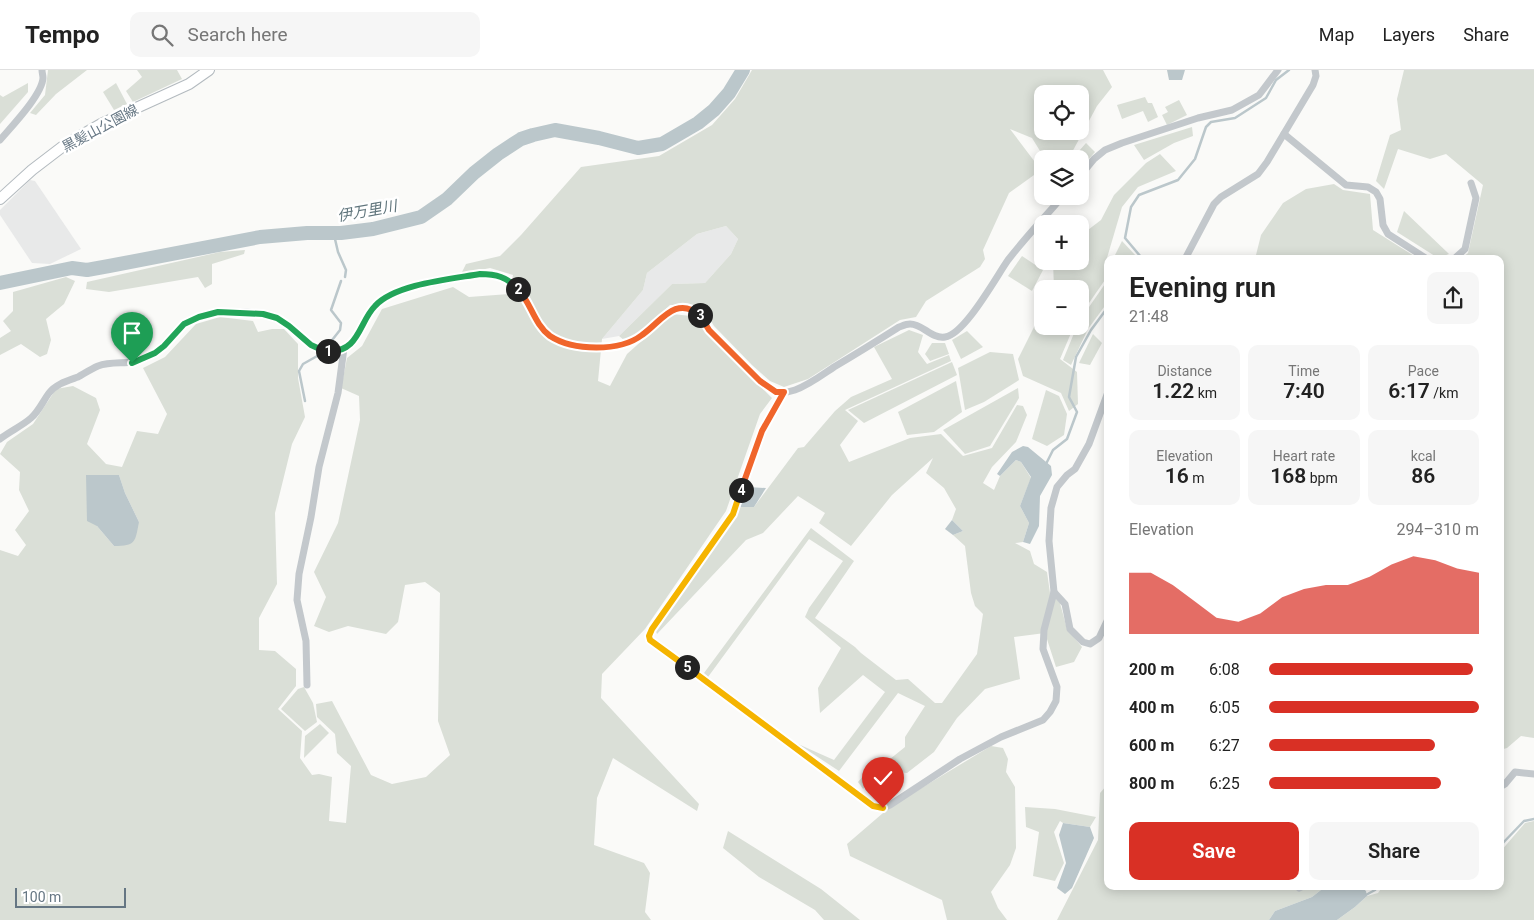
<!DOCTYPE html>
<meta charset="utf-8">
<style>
body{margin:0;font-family:Roboto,"Noto Sans JP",sans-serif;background:#f6f6f6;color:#222;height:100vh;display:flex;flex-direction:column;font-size:19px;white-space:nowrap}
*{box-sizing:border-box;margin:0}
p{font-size:16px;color:#767676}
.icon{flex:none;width:28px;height:28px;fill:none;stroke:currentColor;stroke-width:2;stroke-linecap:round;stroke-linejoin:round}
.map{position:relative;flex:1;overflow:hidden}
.drawer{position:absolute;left:1104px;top:185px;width:400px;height:635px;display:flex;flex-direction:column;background:#fff;border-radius:10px;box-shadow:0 2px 12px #0003}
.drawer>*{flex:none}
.controls{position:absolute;left:1034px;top:15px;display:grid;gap:10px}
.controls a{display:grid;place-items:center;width:55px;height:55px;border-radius:10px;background:#fff;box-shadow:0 2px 12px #0003;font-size:25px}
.scale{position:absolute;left:15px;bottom:12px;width:111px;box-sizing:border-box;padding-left:5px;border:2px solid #657683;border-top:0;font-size:14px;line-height:18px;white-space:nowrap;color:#657683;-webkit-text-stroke:4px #fff;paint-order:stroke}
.pin{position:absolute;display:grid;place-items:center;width:42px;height:42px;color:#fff;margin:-51px -21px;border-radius:50% 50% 50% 0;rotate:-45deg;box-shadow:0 0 5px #0007}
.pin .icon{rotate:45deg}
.km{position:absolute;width:25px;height:25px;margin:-12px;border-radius:50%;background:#222;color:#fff;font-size:14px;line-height:25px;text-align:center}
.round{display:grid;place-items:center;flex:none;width:52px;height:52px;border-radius:10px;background:#f6f6f6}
.headline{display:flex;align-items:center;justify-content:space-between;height:85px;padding:0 25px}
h1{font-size:28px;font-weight:600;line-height:38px}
.figures{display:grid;grid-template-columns:repeat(3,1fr);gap:8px;height:85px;padding:5px 25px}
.figures div{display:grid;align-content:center;border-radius:10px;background:#f6f6f6;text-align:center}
.figures b{font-size:21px;font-weight:600}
.figures small{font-size:14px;font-weight:400}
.figures p{font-size:14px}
.chart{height:140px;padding:10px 25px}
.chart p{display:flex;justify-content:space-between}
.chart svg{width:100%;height:90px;margin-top:5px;fill:#d93025;opacity:.7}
.button{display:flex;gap:10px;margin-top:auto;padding:10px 25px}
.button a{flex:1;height:58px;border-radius:10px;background:#d93025;color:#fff;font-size:20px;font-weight:600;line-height:58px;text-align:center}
.button a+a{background:#f6f6f6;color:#222}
ul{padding:0 25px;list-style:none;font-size:16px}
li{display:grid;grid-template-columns:80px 60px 1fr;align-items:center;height:38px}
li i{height:12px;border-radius:6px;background:#d93025}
header{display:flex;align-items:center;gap:30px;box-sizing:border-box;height:70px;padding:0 25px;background:#fff;border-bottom:1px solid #e0e0e0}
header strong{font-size:24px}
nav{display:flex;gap:28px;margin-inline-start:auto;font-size:18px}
.search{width:350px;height:45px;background:#f6f6f6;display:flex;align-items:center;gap:12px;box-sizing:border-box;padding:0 18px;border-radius:10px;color:#767676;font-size:19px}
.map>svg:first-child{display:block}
</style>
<header>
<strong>Tempo</strong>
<div class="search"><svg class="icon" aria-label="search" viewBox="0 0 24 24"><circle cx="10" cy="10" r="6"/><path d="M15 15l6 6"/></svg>Search here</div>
<nav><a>Map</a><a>Layers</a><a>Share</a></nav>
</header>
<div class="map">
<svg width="1534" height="850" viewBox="0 0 1534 850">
<rect width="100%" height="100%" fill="#fafaf8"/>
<g fill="#e8e9e9">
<polygon points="30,110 35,111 81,179 50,194 32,193 0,145 0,140"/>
<polygon points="726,156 738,169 731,184 705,213 672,214 619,266 602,269 643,220 647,203 697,164"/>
</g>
<g fill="#dadfd7" fill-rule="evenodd">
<polygon points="48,0 87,0 56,24 36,45 30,43 45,25"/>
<polygon points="137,0 177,0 182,9 133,32 126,21 142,7"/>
<path d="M752 0H1103L1112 17 1097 36 1070 86 1066 89H1045L1032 68 1010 59 1041 100 1009 123 983 180 985 189 980 197 926 231 916 247 900 250 808 309 784 317 770 311 752 295 714 256 701 235H670L641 262 624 270 619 266 672 214 705 213 731 184 738 169 726 156 697 164 647 203 643 220 602 269 598 311 610 316 627 284 672 244 691 246 772 328 760 344 726 441 645 559 602 604 601 628 699 734 697 741 613 688 597 728 594 775 644 793 650 803 645 842 651 850H0V480L18 486 26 475 15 460 29 441 19 420 20 402 0 384 7 372 33 354 56 319 73 316 96 328 100 340 87 374 106 394 122 397 137 361 158 364 167 344 143 298 165 287 196 254 220 247 253 251 258 262 272 259H284L298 274V308L305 347 292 374 275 443 277 514 259 548V580L275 581 296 599V616L278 639 302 661 300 688 312 705 319 704 332 707 329 751 346 753 351 696 337 683 335 664 317 647 316 634 332 631 371 705 392 714 426 707 450 685 438 651 440 523 425 512 405 515 398 552 386 564 348 556 329 562 314 556 326 527 314 502 338 453 360 350 359 326 341 318 347 288 362 276 382 239 453 217 469 227 509 224 513 205 490 198 461 204 466 194 500 186 521 165 581 97 659 86 712 55 735 29ZM1042 24H1080V61H1042ZM119 405 125 423 139 452 114 476 97 456Z"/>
<polygon points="1404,0 1534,0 1534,668 1521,666 1507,678 1500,680 1500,189 1461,189 1468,183 1483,115 1446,84 1430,89 1398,79 1384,119 1376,111 1390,65 1401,60 1397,29"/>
<polygon points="28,13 28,22 0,54 0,25 3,27"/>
<polygon points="116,13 127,34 114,40 103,22"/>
<polygon points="1145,27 1148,33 1152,33 1158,47 1148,52 1143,41 1122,49 1117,35"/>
<polygon points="1179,30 1187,45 1167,55 1162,45 1168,42 1165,37"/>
<polygon points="1192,57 1193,66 1174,73 1144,90 1134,75"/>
<polygon points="1086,73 1095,82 1080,99 1080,89 1072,89"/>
<polygon points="1160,84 1176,101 1138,117 1122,137 1107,188 1107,207 1080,246 1080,219 1054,219 1053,191 1080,191 1080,166 1101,150 1114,125 1146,93"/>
<polygon points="1334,114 1343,120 1370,124 1373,160 1419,189 1255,189 1261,165 1283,133 1306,119"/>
<polygon points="1404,141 1449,184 1438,188 1397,162"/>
<polygon points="1122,171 1137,187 1137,189 1113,189"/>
<polygon points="245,180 244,184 212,194 212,214 205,218 198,207 109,222 86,219 87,212 220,182"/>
<polygon points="1022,186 1043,200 1032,221 1008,206"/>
<polygon points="66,207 75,211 64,234 46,249 51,270 47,284 40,287 21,274 0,285 0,268 11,261 3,251 13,241 13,222"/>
<polygon points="1107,211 1107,233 1088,259 1071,295 1063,290 1077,256 1080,256 1080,250"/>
<polygon points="1042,241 1042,256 1074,256 1060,289 1077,302 1078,334 1069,341 1061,323 1023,306 1018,289"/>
<polygon points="909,260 923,265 918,282 927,294 949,285 951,291 845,340 858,351 840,375 849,392 910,368 941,364 963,386 992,378 1017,335 1023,336 1027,345 1016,372 992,397 983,413 994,420 1000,406 1016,390 1021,392 1031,408 1020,436 1029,453 1023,472 1015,473 1030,481 1034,494 1047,502 1050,523 1060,533 1067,559 1082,577 1074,592 1056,597 1045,563 1014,567 1020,609 985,619 957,648 934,682 907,703 881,700 863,719 858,712 880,687 890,689 905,677 905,667 925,636 898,623 839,701 798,674 834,690 885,622 863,605 820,643 818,618 841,578 805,547 809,538 843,491 809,469 708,607 704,603 811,458 854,491 815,548 855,577 861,583 896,610 908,609 935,633 942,633 977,584 983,544 975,536 971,523 965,476 953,465 963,461 952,450 956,439 944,418 926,403 933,388 892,425 851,476 819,453 825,443 798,426 763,463 746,470 657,564 655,559 740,437 754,437 798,378 804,377 835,341 851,327 892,309 874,277"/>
<polygon points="967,261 983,277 961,289 952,270"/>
<polygon points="1093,264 1102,273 1090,295 1079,293"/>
<polygon points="932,273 945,273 949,284 930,291 925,284"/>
<polygon points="990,282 1013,284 1019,310 984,332 965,340 958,298"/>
<polygon points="952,292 957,305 864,353 848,340"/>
<polygon points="956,311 962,342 934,362 907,365 898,342"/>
<polygon points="1018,318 1019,328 990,376 965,384 943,360"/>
<polygon points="1046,320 1059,326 1067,344 1064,365 1047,376 1032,369"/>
<polygon points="304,617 313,633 317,652 305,661 281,639 298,619"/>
<polygon points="320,654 329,663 304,688 305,666"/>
<polygon points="991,676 1003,678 1008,689 1006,702 1015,717 1016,778 1010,795 991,822 998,838 1007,850 947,850 942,830 850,786 847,774 890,737"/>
<polygon points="1107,715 1108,816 1326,816 1312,827 1275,841 1269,850 1057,850 1098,770 1100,723"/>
<polygon points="1025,737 1055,739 1096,747 1090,757 1063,753 1060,751 1054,762 1064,793 1055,811 1033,806 1039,762 1026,757"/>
<polygon points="1534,751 1534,850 1335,850 1337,850 1355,837 1367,826 1378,823 1383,816 1500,816 1500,782 1525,753"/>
<polygon points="728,761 821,819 860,850 824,850 815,840 759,807 723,778"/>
</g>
<g fill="#bbc7cb">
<polygon points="1167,0 1185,0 1182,10 1169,10"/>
<polygon points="1023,376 1028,377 1051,396 1052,405 1040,426 1039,456 1030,474 1023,472 1029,453 1020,436 1031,407 1021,392 1016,390 1000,406 997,404 1012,382"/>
<path d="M86 405H119L125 423 139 452C135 472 136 476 114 476L97 456 87 451Z"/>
<polygon points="748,417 766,418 754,437 740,437"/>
<polygon points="952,450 963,461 953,465 945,459"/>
<polygon points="1063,753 1090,757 1094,768 1072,818 1065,824 1057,818 1066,793 1059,765"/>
<polygon points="1326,816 1360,816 1366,821 1367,826 1355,837 1337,850 1269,850 1275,841 1312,827"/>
</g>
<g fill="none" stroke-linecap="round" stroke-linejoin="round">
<g stroke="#bbc7cb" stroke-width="2.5">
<polyline points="341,163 335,169 338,182 346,200 345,207"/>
<polyline points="1141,189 1141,187 1125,168 1131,137 1139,125 1178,110 1195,89 1206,57 1211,52 1235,48 1266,28 1276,10 1289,0"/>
<polyline points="329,274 340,260 341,253 331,240 341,211"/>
<polyline points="305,331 299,301 303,294 319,285"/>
<polyline points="1046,394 1053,380 1067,369 1077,342 1069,327 1076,287 1091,260 1108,237"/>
<polyline points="1500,776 1524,751 1534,749"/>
<polyline points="1364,826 1375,820 1378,816"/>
</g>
<polyline stroke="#bbc7cb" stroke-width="14" points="0,213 72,198 87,200 109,196 260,167 307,163 341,163 373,159 421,147 447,129 474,103 498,84 521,69 533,65 555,60 599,68 638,78 662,74 698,53 714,40 729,23 743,0"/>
<defs>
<polyline id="secondary" points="0,129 32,100 66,74 101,54 189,14 209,0"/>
</defs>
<use href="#secondary" stroke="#b3babf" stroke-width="12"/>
<g stroke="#c3c8cc" stroke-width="7">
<polyline points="1284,64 1346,115 1368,117 1376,122 1380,129 1383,155 1388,164 1427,189"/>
<path d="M0 70C11 57 42 25 43 8 43 5 42 3 42 0"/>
<polyline points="1080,106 1094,89 1105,80 1122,73 1198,48 1232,40 1259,25 1278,0"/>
<polyline points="1185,189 1214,134 1221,127 1258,104 1267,92 1313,15 1316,6 1315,0"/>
<polyline points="1454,189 1465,179 1476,128 1471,113"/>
<polyline points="783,322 762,361 733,444 652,559 649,566 650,569 873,736 883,738 890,735 960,689 1001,667 1043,650 1050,642 1056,631 1057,617 1043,579 1044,560 1054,522 1049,471 1051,438 1057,417 1067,405 1075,399 1089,374 1108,322"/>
<path d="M0 369C10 361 22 356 31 348 39 341 43 331 49 323 56 314 67 311 78 307 85 303 91 299 98 296 114 290 131 296 146 288 163 279 169 268 183 256 200 240 241 240 263 244 291 249 310 285 335 281 356 277 358 261 367 246 372 238 378 232 386 227 399 218 416 216 432 213 448 210 464 207 481 204 537 206 520 254 559 270 583 280 622 281 643 265 656 255 668 235 686 238 701 240 704 254 712 263 726 277 760 316 776 322 782 323 789 322 795 320 809 315 822 305 834 297 856 284 877 271 899 257 902 256 906 254 910 254 923 254 931 269 945 267 965 264 996 207 1008 190 1025 168 1045 147 1063 126"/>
<polyline points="1054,522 1065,534 1070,559 1083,572 1090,574 1099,568 1108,549"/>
<polyline points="307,615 306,571 297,530 299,504 311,447 319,397 338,323 344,278"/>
<polyline points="1500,717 1505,714 1515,702 1534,704"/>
<polyline points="1299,818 1303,816"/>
</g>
<use href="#secondary" stroke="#fff" stroke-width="10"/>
</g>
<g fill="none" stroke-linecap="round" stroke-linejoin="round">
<defs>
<polyline id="split-1" points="132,293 155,283 164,276 184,254 199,247 218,242 263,244 277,248 289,256 311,275 322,280 328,281"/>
<path id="split-2" d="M328 281C359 283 359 252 375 236 395 214 451 209 480 204 496 204 507 207 518 219"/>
<path id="split-3" d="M518 219C531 233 534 254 550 266 573 281 620 282 642 265 661 252 675 225 700 245"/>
<polyline id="split-4" points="700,245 709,260 760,311 776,322 784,322 762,361 741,420"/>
<polyline id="split-5" points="687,597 650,570 649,566 652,559 733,444 741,420"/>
<polyline id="split-6" points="687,597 873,736 883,738"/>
</defs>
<use href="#split-1" stroke="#fff" stroke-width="10"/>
<use href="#split-2" stroke="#fff" stroke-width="10"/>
<use href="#split-3" stroke="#fff" stroke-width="10"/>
<use href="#split-4" stroke="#fff" stroke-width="10"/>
<use href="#split-5" stroke="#fff" stroke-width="10"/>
<use href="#split-6" stroke="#fff" stroke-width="10"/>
<use href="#split-1" stroke="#22a559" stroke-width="6"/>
<use href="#split-2" stroke="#22a559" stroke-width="6"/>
<use href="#split-3" stroke="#f0652b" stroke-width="6"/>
<use href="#split-4" stroke="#f0652b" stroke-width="6"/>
<use href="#split-5" stroke="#f5b400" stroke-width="6"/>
<use href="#split-6" stroke="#f5b400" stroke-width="6"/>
</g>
<g text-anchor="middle" stroke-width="5" stroke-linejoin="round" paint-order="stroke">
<g font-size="14" fill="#657683" stroke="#fff">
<text transform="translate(100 58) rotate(-28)" y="5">黒髪山公園線</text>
</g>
<g font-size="15" font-style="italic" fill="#60757c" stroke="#fff">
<text transform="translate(367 141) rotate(-10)" y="5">伊万里川</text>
</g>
</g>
</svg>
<div class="controls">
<a><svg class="icon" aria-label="locate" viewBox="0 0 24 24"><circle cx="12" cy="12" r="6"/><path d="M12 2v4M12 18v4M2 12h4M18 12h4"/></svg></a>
<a><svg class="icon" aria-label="layers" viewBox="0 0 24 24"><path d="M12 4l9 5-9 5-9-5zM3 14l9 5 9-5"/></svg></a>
<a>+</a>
<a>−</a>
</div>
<div class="scale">100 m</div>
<div class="pin" style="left:132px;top:293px;background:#1e9e55"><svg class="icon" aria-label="arrive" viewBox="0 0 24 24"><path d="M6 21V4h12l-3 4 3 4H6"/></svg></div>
<div class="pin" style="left:883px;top:738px;background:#d93025"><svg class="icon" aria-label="check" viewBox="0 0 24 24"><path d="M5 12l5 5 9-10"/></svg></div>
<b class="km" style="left:328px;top:281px">1</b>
<b class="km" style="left:518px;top:219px">2</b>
<b class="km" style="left:700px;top:245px">3</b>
<b class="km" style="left:741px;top:420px">4</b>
<b class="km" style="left:687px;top:597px">5</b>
<section class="drawer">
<div class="headline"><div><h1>Evening run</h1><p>21:48</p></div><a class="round"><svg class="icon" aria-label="share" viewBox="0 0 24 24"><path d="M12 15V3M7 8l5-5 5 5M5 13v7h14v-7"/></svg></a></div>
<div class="figures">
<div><p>Distance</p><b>1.22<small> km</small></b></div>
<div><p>Time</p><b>7:40</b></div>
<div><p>Pace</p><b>6:17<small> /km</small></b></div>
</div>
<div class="figures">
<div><p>Elevation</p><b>16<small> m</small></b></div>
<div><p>Heart rate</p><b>168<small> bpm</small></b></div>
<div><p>kcal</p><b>86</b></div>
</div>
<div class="chart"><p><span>Elevation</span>294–310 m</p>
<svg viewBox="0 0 160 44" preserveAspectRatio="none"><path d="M0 44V14L10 14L20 20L30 28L40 36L50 38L60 34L70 26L80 22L90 20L100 20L110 16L120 10L130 6L140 8L150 12L160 14V44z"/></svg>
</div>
<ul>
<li><b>200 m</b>6:08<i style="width:97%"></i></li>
<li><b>400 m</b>6:05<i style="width:100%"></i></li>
<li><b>600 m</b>6:27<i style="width:79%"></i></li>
<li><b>800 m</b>6:25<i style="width:82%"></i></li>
</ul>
<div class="button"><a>Save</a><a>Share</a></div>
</section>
</div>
